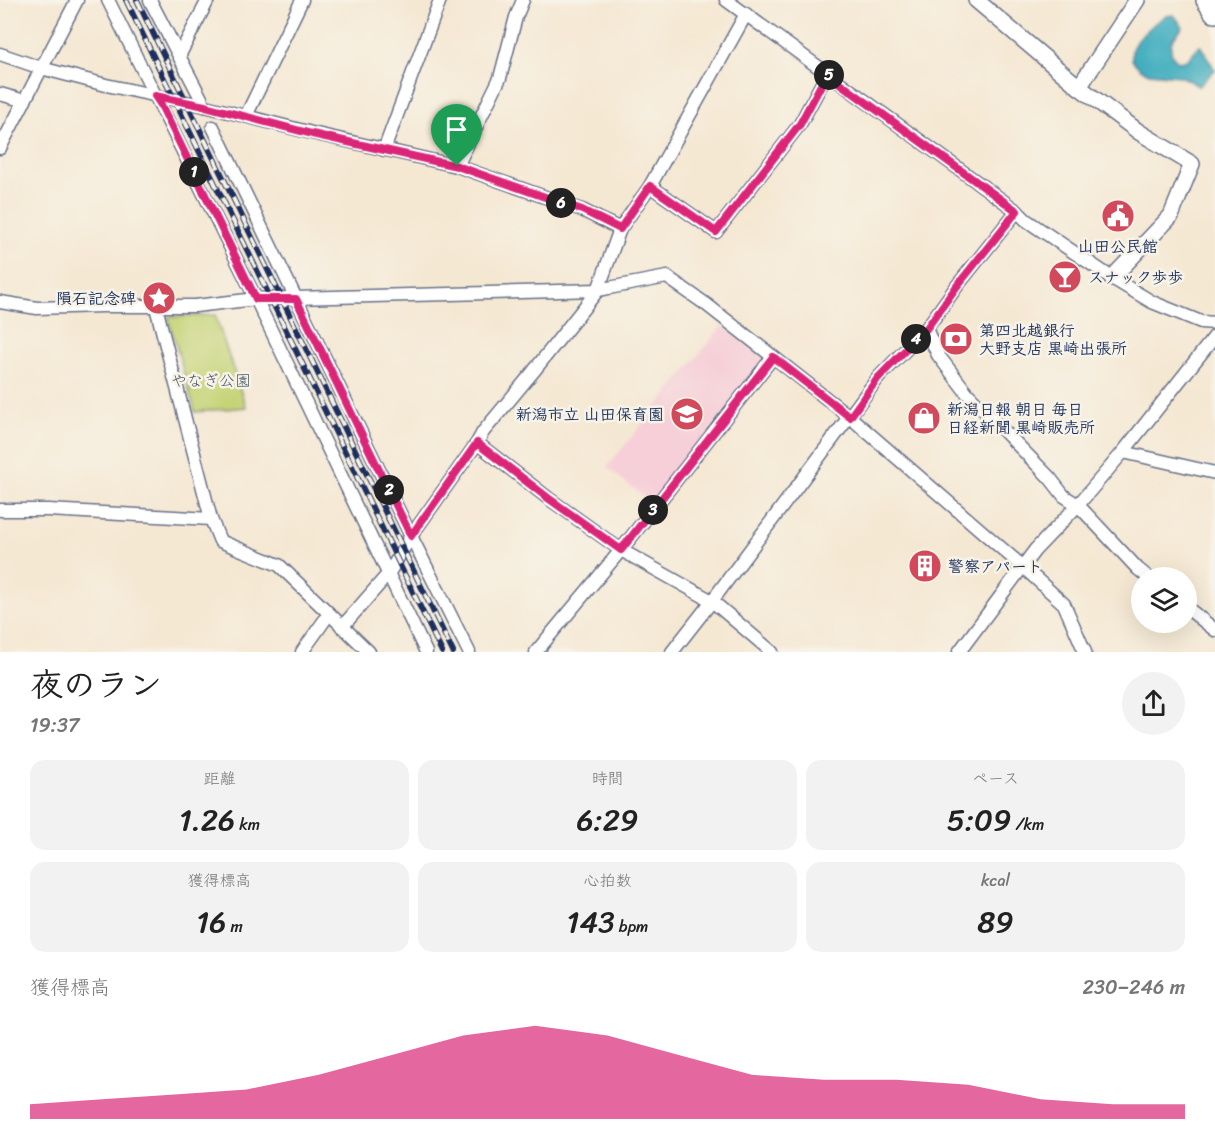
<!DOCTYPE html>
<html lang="ja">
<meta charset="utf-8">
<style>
body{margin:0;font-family:Sriracha,"Klee One",sans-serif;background:#f2f2f2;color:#222;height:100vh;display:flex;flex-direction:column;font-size:22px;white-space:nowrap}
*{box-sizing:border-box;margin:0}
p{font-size:20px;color:#767676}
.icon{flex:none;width:33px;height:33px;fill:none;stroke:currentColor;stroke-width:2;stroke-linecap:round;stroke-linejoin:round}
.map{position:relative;height:652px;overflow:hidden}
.panel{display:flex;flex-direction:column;background:#fff;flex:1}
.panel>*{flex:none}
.buttons{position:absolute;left:1131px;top:567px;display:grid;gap:12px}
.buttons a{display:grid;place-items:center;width:66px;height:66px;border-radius:50%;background:#fff;box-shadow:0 6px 24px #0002;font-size:30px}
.pin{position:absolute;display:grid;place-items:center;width:51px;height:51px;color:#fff;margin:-62px -26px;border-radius:50% 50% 50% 0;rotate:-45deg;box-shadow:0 0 6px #0007}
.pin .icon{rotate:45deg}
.km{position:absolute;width:30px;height:30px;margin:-15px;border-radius:50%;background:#222;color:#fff;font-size:16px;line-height:30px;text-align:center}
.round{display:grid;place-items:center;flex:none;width:63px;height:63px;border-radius:32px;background:#f2f2f2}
.head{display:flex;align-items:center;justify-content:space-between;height:102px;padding:0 30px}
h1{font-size:33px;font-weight:600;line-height:45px}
.stats{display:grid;grid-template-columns:repeat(3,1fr);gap:9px;height:102px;padding:6px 30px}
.stats div{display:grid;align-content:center;border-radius:15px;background:#f2f2f2;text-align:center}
.stats b{font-size:30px;font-weight:600}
.stats small{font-size:16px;font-weight:400}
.stats p{font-size:16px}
.chart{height:168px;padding:12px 30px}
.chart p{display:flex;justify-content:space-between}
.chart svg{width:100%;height:108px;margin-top:6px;fill:#db2777;opacity:.7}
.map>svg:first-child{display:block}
</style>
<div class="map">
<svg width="1215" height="652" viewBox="0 0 1215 652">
<rect width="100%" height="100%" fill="#f7f3e8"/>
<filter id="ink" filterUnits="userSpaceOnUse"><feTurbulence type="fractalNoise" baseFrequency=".0167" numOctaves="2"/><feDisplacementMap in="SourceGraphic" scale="12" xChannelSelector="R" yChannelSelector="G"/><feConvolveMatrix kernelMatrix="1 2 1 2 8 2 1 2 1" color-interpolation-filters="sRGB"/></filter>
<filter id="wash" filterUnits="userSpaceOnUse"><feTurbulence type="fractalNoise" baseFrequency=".008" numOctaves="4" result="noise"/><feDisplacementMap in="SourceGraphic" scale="24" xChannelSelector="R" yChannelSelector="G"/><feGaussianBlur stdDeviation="1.35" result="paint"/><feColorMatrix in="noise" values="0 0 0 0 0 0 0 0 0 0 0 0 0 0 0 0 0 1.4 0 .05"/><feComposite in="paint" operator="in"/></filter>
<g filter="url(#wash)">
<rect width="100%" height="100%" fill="#f5e8d3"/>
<polygon fill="#f6cfd8" points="723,325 767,361 652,504 607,467"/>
<polygon fill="#c5d375" stroke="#70816a" stroke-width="1.5" points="215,315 246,407 195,412 168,317"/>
<path fill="#42aebf" stroke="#2e6e8e" stroke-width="1.5" d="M1174 15 1183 27C1180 31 1175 35 1173 39 1168 47 1172 58 1179 62L1187 60 1200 45 1215 70 1199 86 1180 76 1149 73 1140 69 1132 60V49L1137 40 1155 23 1165 16Z"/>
</g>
<g filter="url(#ink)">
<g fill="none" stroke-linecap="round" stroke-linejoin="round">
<defs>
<g id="minor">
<polyline points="108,0 256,299 426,652"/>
<polyline points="150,0 205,106"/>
<polyline points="726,0 1017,211 1026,220 1112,278 1152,302 1201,322 1215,323"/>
<polyline points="0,54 41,68 106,85 205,106 312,133 457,166 582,210 620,229"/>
<polyline points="179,56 208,0"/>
<polyline points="0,94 25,101"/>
<polyline points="246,116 302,0"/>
<polyline points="213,127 411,536 469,652"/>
<polyline points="0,148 77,0"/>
<polyline points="384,150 440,0"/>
<polyline points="457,166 500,78 516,17 523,0"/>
<polyline points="650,186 716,232 800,124 827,74"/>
<polyline points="0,302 37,308 101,306 195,306 256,299 598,290 667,277 707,305 850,417 1022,566 1064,604 1085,652"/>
<polyline points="156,307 211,519 220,541 279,565 369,652"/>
<polyline points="926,329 938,355 967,393 1050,478 1064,496 1078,505 1138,569 1149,578"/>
<polyline points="477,443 548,498 621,550 712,601 772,652"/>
<polyline points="1123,452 1215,473"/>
<polyline points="0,510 48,510 211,519"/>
<polyline points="1186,607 1215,630"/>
<polyline points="342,627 389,573 411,536 477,443 483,432 533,372 598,290 620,229 650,186 746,14"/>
<polyline points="302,652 329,614"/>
<polyline points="536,652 621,550 773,357"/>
<polyline points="672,652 712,601 878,378 926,329 957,286 1017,211"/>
<polyline points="959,652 1035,550 1078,505 1123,452 1215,336"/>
</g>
<g id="tertiary">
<polyline points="976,0 1079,87 1139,132 1192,164 1171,216 1112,278"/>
<polyline points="1079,87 1137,0"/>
</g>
<polyline id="trunk" points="1207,0 1215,12"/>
</defs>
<use href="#minor" stroke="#677087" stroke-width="15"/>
<use href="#tertiary" stroke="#677087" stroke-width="18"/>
<use href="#trunk" stroke="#677087" stroke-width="24"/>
<use href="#minor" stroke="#fff" stroke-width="12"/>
<use href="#tertiary" stroke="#fff" stroke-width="15"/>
<use href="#trunk" stroke="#fff" stroke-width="21"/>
<defs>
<g id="rail">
<polyline points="126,0 442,652"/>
<polyline points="137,0 453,652"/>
</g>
</defs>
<use href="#rail" stroke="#1b2f5e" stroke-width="6"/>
<use href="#rail" stroke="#f7f3e8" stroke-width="4" stroke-dasharray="11" stroke-linecap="butt"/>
</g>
</g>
<g fill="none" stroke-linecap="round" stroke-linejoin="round" filter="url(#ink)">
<defs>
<polygon id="route" points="827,74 1017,211 957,286 926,329 878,378 850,417 773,357 621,550 548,498 477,443 411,536 296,299 256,299 161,105 155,96 205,106 312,134 457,166 582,210 620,229 650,186 716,232 800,124"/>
</defs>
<use href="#route" stroke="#fff" stroke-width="12"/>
<use href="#route" stroke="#db2777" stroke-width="8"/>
</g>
<defs>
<symbol id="civic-disc" viewBox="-11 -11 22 22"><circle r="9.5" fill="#d1495b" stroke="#f7f3e8"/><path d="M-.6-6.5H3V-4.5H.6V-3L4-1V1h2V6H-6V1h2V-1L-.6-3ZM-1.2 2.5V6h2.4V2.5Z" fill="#fff"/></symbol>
<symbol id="bar-disc" viewBox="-11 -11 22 22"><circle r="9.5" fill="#d1495b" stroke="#f7f3e8"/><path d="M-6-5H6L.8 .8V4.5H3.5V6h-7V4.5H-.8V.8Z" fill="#fff"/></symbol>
<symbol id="sight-disc" viewBox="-11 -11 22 22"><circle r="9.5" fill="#d1495b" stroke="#f7f3e8"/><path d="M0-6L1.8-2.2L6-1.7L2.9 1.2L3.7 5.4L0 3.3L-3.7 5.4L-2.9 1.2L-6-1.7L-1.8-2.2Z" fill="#fff"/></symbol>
<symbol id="bank-disc" viewBox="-11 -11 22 22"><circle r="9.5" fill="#d1495b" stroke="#f7f3e8"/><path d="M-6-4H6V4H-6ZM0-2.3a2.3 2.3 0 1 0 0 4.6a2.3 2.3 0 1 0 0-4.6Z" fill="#fff"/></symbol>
<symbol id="school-disc" viewBox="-11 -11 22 22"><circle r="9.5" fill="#d1495b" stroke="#f7f3e8"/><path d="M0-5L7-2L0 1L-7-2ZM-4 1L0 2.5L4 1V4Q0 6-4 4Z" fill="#fff"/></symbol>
<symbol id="shop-disc" viewBox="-11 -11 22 22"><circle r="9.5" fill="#d1495b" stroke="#f7f3e8"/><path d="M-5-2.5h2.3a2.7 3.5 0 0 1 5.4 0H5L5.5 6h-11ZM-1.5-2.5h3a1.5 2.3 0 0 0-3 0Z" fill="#fff"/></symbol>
<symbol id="building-disc" viewBox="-11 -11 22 22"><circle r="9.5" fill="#d1495b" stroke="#f7f3e8"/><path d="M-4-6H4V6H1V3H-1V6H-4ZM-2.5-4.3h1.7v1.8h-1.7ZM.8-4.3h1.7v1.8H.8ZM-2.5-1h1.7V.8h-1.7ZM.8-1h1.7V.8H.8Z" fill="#fff"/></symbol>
</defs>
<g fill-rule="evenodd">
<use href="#civic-disc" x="1099" y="197" width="38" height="38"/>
<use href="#bar-disc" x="1046" y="258" width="38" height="38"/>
<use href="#sight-disc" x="140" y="279" width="38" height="38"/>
<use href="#bank-disc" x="937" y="320" width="38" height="38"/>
<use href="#school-disc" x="668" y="395" width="38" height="38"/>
<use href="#shop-disc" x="905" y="399" width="38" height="38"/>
<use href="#building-disc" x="906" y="547" width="38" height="38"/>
</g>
<g text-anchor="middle" stroke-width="5" stroke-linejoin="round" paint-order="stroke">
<g font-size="16" font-weight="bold" fill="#1b2f5e" stroke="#f7f3e8" text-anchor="start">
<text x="1118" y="252" text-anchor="middle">山田公民館</text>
<text x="1088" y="283">スナック歩歩</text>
<text x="136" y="304" text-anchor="end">隕石記念碑</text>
<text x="979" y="336">第四北越銀行<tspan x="979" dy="18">大野支店 黒崎出張所</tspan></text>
<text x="947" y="415">新潟日報 朝日 毎日<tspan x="947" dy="18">日経新聞 黒崎販売所</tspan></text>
<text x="664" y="420" text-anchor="end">新潟市立 山田保育園</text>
<text x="948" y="572">警察アパート</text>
</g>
<g font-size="16" fill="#465864" stroke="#f7f3e8">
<text x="211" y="386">やなぎ公園</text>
</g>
</g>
</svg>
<div class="buttons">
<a><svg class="icon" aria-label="layers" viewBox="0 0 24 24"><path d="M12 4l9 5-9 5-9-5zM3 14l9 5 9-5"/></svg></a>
</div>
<div class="pin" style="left:457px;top:166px;background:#1e9e55"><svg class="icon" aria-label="arrive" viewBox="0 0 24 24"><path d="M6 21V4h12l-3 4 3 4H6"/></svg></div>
<b class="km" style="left:194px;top:172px">1</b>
<b class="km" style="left:389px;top:490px">2</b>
<b class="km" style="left:653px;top:510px">3</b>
<b class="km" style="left:916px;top:339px">4</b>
<b class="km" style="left:829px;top:75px">5</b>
<b class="km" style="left:561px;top:203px">6</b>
</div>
<section class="panel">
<div class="head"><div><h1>夜のラン</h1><p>19:37</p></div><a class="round"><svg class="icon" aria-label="share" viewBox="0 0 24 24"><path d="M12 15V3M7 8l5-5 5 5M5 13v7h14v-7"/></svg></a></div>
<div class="stats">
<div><p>距離</p><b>1.26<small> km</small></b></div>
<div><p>時間</p><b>6:29</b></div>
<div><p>ペース</p><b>5:09<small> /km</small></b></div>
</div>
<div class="stats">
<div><p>獲得標高</p><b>16<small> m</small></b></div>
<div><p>心拍数</p><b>143<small> bpm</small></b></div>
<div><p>kcal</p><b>89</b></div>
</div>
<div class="chart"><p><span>獲得標高</span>230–246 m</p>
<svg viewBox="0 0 160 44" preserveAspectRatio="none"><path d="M0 44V38L10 36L20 34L30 32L40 26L50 18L60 10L70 6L80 10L90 18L100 26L110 28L120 28L130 30L140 36L150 38L160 38V44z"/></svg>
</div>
</section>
